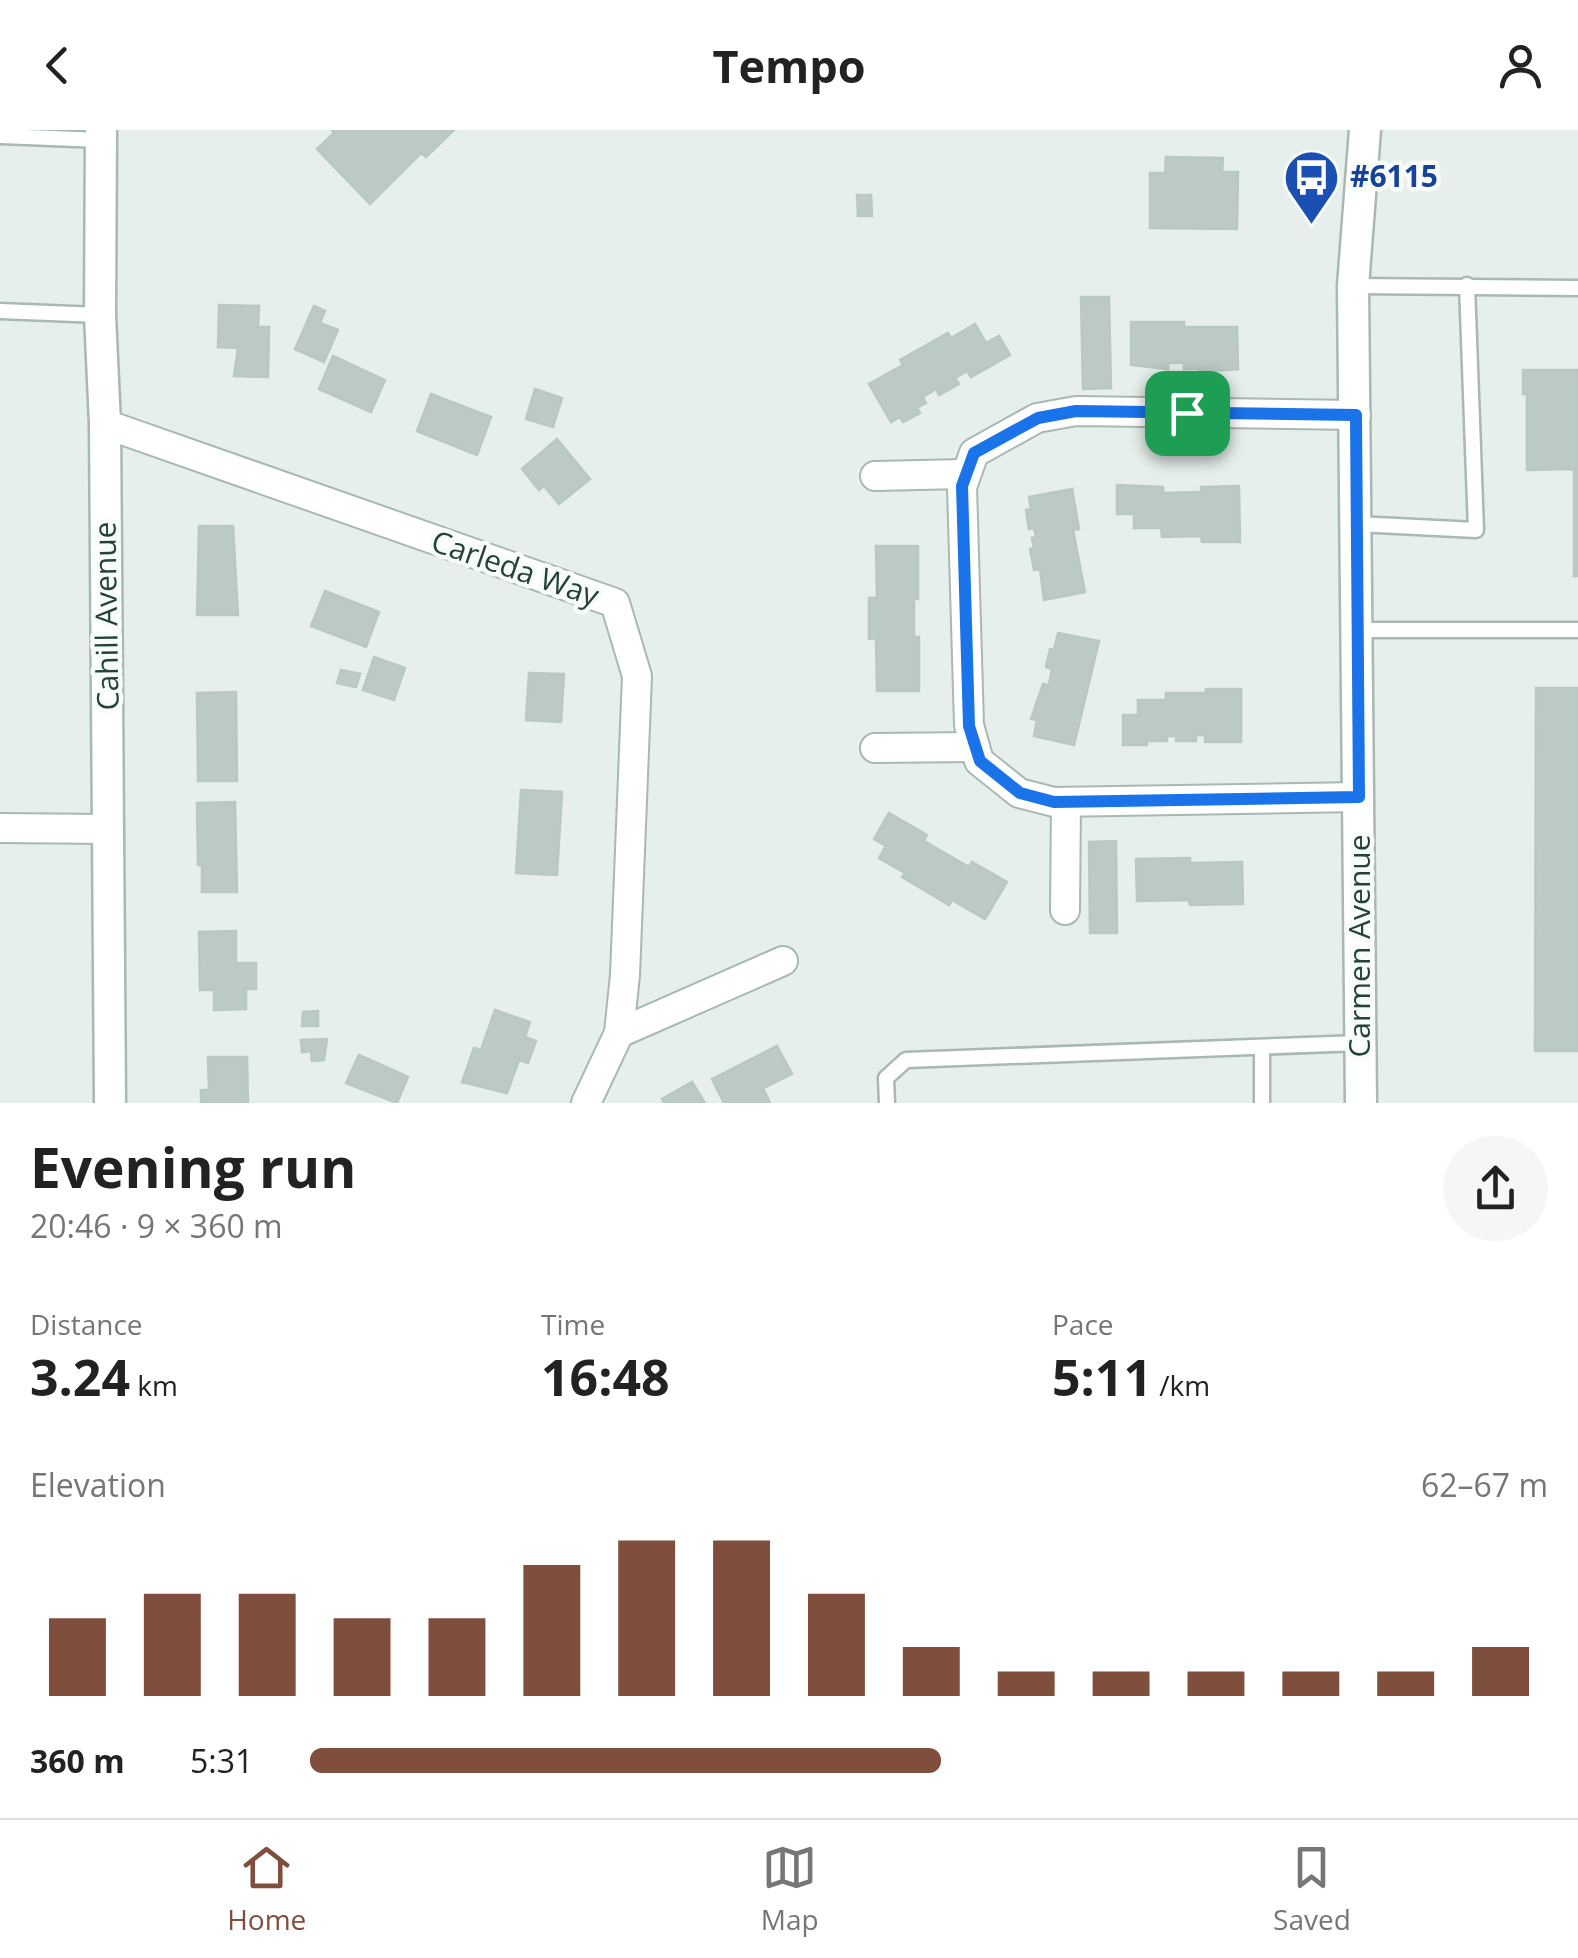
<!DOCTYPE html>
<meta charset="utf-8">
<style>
body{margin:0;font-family:"Open Sans",sans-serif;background:#f6f6f6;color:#222;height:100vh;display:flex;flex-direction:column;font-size:38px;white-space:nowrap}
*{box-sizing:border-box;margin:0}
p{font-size:32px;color:#767676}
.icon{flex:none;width:55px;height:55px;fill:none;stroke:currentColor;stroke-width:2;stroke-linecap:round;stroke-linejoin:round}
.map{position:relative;height:973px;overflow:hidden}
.sheet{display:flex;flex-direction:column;background:#fff;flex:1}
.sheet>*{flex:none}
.pin{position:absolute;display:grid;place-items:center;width:85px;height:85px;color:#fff;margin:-42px;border-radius:20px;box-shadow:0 5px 15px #0006}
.round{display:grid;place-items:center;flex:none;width:105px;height:105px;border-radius:52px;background:#f6f6f6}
.overview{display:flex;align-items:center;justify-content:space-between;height:170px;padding:0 30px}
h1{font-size:55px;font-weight:700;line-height:75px}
.metrics{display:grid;grid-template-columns:repeat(3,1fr);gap:15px;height:170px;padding:10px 30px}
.metrics div{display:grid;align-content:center}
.metrics b{font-size:50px;font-weight:700}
.metrics small{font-size:28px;font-weight:400}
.metrics p{font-size:28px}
.chart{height:280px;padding:20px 30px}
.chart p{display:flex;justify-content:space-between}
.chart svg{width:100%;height:180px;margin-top:10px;stroke:#804e3d;stroke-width:6}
ul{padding:0 30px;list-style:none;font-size:32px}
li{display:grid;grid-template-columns:160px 120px 1fr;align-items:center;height:75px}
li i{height:25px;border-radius:12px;background:#804e3d}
header{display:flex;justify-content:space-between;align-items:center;height:130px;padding:0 30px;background:#fff;font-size:45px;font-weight:700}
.menu{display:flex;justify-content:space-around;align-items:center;height:140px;border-top:2px solid #e0e0e0;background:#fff;font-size:28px;color:#767676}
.menu a{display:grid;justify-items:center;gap:5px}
.menu .current{color:#804e3d}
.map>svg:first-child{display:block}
</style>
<header><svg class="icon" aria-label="back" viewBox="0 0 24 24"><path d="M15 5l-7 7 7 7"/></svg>Tempo<svg class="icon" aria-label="person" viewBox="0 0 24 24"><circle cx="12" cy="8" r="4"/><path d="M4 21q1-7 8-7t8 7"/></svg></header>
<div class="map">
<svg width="1578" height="973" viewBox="0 0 1578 973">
<rect width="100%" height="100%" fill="#e6efeb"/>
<g fill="#bbcac4" stroke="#b8c9c2" stroke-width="2.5">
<polygon points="332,0 454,0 426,27 421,23 370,74 317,19 334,3"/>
<polygon points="1166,27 1223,28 1222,42 1238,42 1237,99 1150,98 1150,43 1165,43"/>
<polygon points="857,65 871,65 872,86 858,86"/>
<polygon points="1081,167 1109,167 1111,258 1083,259"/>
<polygon points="219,175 259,176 258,197 269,197 268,247 234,246 238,218 218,217"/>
<polygon points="314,176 325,181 320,193 338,200 324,232 295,219"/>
<polygon points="1131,192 1184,192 1184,197 1237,197 1238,239 1199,242 1199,239 1184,239 1184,233 1168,233 1168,239 1131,235"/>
<polygon points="975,194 986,213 999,206 1010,225 971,247 967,241 955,248 959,254 939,265 936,259 923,267 926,273 917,278 920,283 903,292 900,287 891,292 869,254 903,235 900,230 948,203 951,208"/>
<polygon points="333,226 385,250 371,282 319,259"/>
<polygon points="1523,240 1578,240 1578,446 1574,446 1574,339 1527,340 1527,264 1523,264"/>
<polygon points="535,259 562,268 553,297 526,289"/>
<polygon points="431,264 491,287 477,325 417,301"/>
<polygon points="557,309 590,349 559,374 544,356 539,360 522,339"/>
<polygon points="1117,355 1163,357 1163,363 1201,362 1201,357 1239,356 1240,412 1202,412 1201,406 1162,407 1161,398 1134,398 1134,384 1117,384"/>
<polygon points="1072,359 1079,399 1073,400 1085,462 1044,470 1040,439 1034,440 1030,419 1034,418 1032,408 1036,407 1034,398 1029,399 1026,380 1031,379 1029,367"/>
<polygon points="199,396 233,396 238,485 197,485"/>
<polygon points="876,416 918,416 918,469 914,469 914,507 919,507 919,561 877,561 876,508 869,509 869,468 877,468"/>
<polygon points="325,461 379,482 366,517 311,496"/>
<polygon points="1058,503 1099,511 1074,615 1034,606 1037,590 1031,589 1043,554 1049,555 1052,539 1046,537 1050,519 1054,520"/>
<polygon points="374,527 405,538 394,570 363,560"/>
<polygon points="341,540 360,544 356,557 337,553"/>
<polygon points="529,543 564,544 561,592 526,590"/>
<polygon points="1536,558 1578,558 1578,921 1535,921"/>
<polygon points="1206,559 1241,559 1241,612 1205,612 1205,605 1196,605 1196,611 1176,611 1176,606 1167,606 1167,611 1147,611 1147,615 1123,615 1123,585 1138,585 1138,570 1166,570 1166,563 1206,563"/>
<polygon points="236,562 237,651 198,651 197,563"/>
<polygon points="521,660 562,662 557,745 516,743"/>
<polygon points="235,672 237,762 202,762 202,735 198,735 197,673"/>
<polygon points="889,683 927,705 924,711 969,737 972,732 1007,752 985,789 952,770 949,775 902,747 905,743 879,728 886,716 874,709"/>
<polygon points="1116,711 1117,803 1090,803 1089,712"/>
<polygon points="1190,728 1190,733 1242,732 1243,774 1190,775 1189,770 1137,771 1136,729"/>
<polygon points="236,801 236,833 256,833 256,859 246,859 246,879 214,880 214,860 200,860 199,802"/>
<polygon points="495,880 530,892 525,907 536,911 528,933 519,930 507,963 462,952 474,918 481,920"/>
<polygon points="318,881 318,896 302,896 303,882"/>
<polygon points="327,909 324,930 312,931 311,921 302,922 301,910"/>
<polygon points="777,916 792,944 763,958 770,973 724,973 712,949"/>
<polygon points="359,925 408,947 397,973 346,953"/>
<polygon points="208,927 247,927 248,973 201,973 201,960 209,960"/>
<polygon points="692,952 705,973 664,973 662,969"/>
</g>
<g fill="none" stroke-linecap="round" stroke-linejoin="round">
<defs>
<g id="service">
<polyline points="0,6 101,10"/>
<polyline points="1353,156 1578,158"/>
<polyline points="0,181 99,185"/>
<polyline points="1357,394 1476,400 1467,155"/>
<polyline points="1358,500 1578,500"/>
<polyline points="887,973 886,948 906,930 1360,913"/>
<polyline points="1262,973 1262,919"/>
</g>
<g id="minor">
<polyline points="1356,285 1076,281 1037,288 974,323 962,357 969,595 979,631 1019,663 1054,672 1359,667"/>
<polyline points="105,294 615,473 637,546 625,845 619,903 586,973"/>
<polyline points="875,346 964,344"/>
<polyline points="875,618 975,617"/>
<polyline points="0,698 109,699"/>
<polyline points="1065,780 1066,672"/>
<polyline points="619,903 783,831"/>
</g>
<g id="tertiary">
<polyline points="101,0 100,185 105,294 110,973"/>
<polyline points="1361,973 1353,156 1365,0"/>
</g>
</defs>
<use href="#service" stroke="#a8b8b2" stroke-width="19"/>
<use href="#minor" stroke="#a8b8b2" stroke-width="32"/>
<use href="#tertiary" stroke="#a8b8b2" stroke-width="35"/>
<use href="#service" stroke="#fff" stroke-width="14"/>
<use href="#minor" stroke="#fff" stroke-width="28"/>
<use href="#tertiary" stroke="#fff" stroke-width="30"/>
</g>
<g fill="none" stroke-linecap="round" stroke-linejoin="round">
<defs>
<polygon id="route" points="1076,281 1356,285 1359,667 1054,672 1020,663 980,631 969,596 962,356 974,323 1038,288"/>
</defs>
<use href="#route" stroke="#fff" stroke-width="20"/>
<use href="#route" stroke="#1a73e8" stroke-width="12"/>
</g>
<defs>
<symbol id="bus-pin" viewBox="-11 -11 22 30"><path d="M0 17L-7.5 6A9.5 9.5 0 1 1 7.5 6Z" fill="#1a4fb4" stroke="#f7fbf9"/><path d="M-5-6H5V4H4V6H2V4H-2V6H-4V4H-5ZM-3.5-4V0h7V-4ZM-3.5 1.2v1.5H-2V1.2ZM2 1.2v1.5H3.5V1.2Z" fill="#fff"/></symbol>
</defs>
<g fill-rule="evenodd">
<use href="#bus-pin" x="1280" y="16" width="63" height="86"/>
</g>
<g text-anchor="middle" stroke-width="9" stroke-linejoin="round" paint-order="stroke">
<g font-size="30" font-weight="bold" fill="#164399" stroke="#f7fbf9" text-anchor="start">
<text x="1350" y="57">#6115</text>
</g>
<g font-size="30" fill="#24423a" stroke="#f7fbf9">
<text transform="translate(515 439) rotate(19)" y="10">Carleda Way</text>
<text transform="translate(107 486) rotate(-91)" y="10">Cahill Avenue</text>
<text transform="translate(1360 816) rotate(-90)" y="10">Carmen Avenue</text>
</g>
</g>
</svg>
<div class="pin" style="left:1187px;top:283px;background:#1e9e55"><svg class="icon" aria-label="arrive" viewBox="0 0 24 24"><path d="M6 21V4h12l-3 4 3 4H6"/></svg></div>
</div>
<section class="sheet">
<div class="overview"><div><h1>Evening run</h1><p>20:46 · 9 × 360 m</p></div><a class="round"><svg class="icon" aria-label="share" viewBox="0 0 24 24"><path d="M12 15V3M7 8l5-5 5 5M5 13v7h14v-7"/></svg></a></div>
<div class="metrics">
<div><p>Distance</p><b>3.24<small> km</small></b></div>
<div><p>Time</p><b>16:48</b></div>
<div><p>Pace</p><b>5:11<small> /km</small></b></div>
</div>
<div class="chart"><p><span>Elevation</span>62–67 m</p>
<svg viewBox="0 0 160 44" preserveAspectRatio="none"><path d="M5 44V25M15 44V19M25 44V19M35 44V25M45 44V25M55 44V12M65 44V6M75 44V6M85 44V19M95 44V32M105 44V38M115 44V38M125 44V38M135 44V38M145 44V38M155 44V32"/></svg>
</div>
<ul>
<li><b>360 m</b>5:31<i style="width:51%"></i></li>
</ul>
</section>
<nav class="menu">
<a class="current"><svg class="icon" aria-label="home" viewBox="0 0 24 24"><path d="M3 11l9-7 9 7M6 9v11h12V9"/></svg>Home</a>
<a><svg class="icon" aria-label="map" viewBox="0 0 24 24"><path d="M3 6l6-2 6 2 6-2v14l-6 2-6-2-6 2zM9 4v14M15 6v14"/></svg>Map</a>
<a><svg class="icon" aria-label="saved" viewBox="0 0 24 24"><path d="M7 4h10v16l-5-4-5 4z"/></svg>Saved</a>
</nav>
